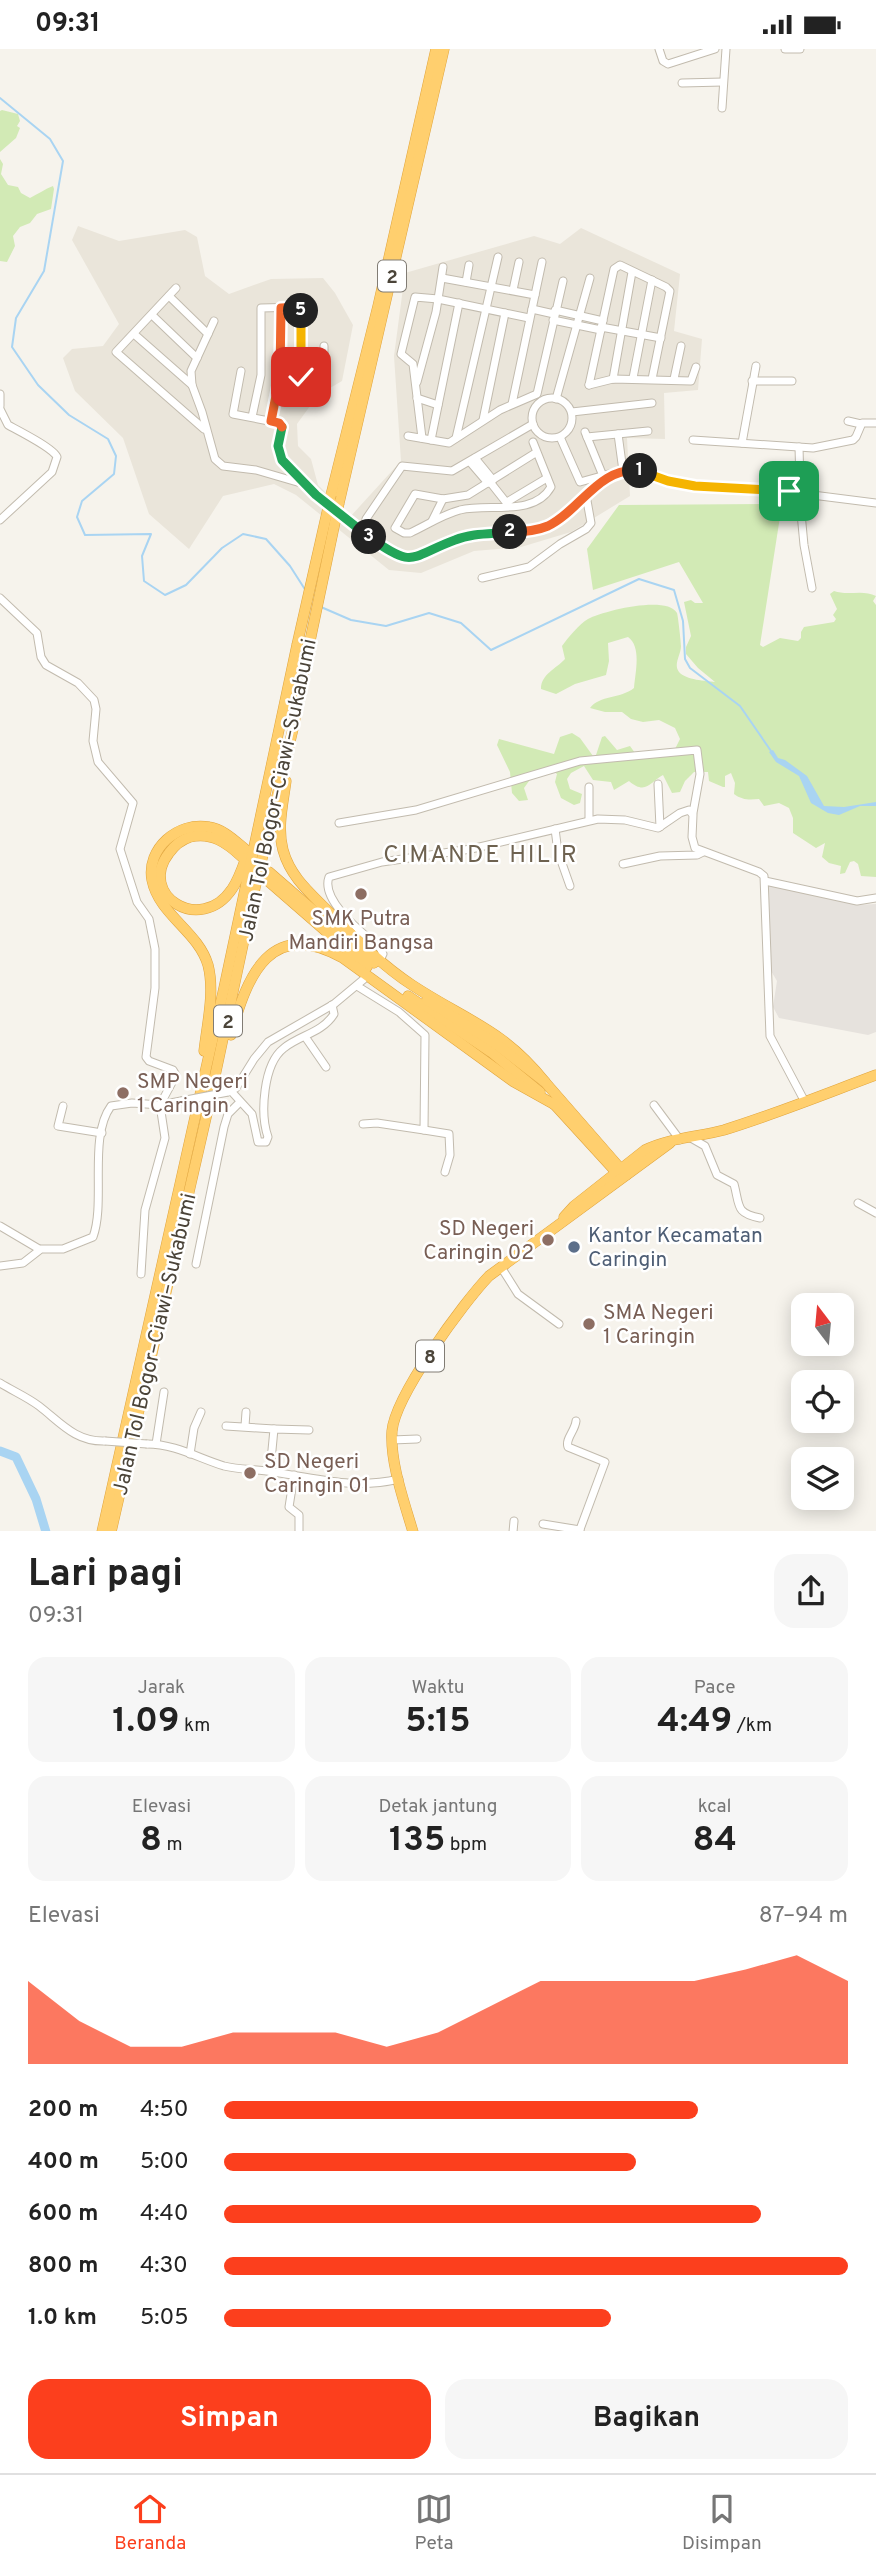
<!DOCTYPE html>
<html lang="id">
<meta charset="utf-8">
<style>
body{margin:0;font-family:Overpass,sans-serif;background:#f6f6f6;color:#222;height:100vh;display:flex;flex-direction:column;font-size:26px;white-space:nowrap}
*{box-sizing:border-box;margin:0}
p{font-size:23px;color:#767676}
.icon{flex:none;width:38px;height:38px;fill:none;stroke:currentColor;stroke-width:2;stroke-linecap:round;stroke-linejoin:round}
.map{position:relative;height:1482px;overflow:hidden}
.side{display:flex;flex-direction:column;background:#fff;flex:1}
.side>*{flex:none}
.needle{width:46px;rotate:344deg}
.fabs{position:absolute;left:791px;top:1244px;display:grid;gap:14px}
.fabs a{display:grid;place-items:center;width:63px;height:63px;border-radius:14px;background:#fff;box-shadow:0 4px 18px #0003;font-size:35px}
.pin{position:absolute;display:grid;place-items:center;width:60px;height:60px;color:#fff;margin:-30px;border-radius:14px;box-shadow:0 4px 10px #0006}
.km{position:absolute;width:35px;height:35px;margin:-18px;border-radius:50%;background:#222;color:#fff;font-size:19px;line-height:35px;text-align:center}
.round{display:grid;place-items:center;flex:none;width:74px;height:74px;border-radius:21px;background:#f6f6f6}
.overview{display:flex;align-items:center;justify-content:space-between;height:119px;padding:0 28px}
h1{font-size:38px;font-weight:700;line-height:52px}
.stats{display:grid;grid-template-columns:repeat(3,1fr);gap:10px;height:119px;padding:7px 28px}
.stats div{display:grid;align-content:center;border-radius:18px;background:#f6f6f6;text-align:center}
.stats b{font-size:35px;font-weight:700}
.stats small{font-size:19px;font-weight:400}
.stats p{font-size:19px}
.chart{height:196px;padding:14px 28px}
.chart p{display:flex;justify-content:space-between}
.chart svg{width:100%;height:126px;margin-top:7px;fill:#fc3f1d;opacity:.7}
.button{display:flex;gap:14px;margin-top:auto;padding:14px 28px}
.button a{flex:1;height:80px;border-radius:21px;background:#fc3f1d;color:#fff;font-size:28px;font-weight:700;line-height:80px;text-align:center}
.button a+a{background:#f6f6f6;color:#222}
ul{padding:0 28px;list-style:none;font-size:23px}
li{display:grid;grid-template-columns:112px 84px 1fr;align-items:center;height:52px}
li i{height:18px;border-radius:9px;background:#fc3f1d}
.status{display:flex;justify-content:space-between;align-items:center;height:49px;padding:0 35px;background:#fff;direction:ltr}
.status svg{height:19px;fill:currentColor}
.dock{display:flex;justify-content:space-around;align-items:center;height:98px;border-top:2px solid #e0e0e0;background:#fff;font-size:19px;color:#767676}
.dock a{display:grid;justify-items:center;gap:4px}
.dock .on{color:#fc3f1d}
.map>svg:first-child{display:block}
</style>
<div class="status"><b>09:31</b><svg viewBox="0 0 49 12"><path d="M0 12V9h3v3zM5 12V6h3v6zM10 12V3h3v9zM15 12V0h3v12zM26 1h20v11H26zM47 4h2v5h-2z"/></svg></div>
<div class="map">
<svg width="876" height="1483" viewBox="0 0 876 1483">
<rect width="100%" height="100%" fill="#f6f3ec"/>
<polygon fill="#eae5da" points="78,177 119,192 185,181 197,188 205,227 229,245 271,230 323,229 335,244 353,276 342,332 318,346 297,375 298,397 311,410 318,436 350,468 401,412 394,307 405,224 534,187 560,195 581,179 680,225 674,282 702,290 698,341 664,344 665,390 627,389 630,447 571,483 521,498 474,502 421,524 389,521 296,446 274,435 223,447 189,500 149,465 123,389 75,342 63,309 72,300 103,297 119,275 72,191"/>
<polygon fill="#e6e2dd" points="768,836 857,856 876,855 876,983 868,986 779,969 773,958 777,932 767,915"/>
<g fill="#d2eab5">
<polygon points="2,61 18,65 20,72 17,77 20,79 16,89 0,103 0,62"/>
<path d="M0 110 3 115 1 125 8 136 18 138 21 144 30 149C38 145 45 140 53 137L54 140 51 160 37 165 30 174 20 178 13 187 15 197 7 213 0 212Z"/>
<path d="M782 455 760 596 763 598 780 589 798 592 801 589V583L804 578 834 573 836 570 833 566 837 560 830 545 834 542C848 547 863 540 876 547L873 552 876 556V828L861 827 858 815 854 812 850 813 845 824 840 825 841 817 829 814 822 808 825 794 816 799 793 784V769L789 759 779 754 764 757 759 750C749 751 742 751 734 745L735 734 731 724 725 727V738H723L709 732 708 723H694L685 732 680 743 672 744 663 726C651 732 646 747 629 732L614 741 611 733 593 731 584 717 571 724 567 730 570 740 582 745 580 754 574 756 561 749 555 733 557 725 554 723 532 728 524 739 528 751 519 752 512 744 510 723 497 696 499 690 554 705 560 688 572 684 580 689 593 707 596 706 602 688 605 687 617 701 630 697 635 704H673L680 690 675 679 659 671 643 673 631 670 622 663H605L590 659C600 646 620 650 634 639 635 624 642 598 628 588L608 594 609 612 606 626 575 635 556 645 541 640C541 625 556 620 565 610L562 597C568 589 579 575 588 570 603 562 667 546 677 564 678 567 681 593 681 597 681 606 673 615 679 623 686 631 706 632 715 633L698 619 686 605V598L691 587 684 553 691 551 695 554H703L679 513 593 541 587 500 619 456Z"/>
</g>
<polygon fill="#a9d4f2" points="773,701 778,709 785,711 807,727 824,757 844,758 876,753 876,757 860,757 839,766 828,764 811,754 799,727 776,713 769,703"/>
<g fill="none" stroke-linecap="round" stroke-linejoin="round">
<g stroke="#a9d4f2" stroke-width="2">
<polyline points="0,49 50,90 63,112 44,222 16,269 12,298 38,336 69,366 108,390 116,407 114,425 82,452 77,468 85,486 151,485 142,507 144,532 165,546 186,536 222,499 243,485 266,490 290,517 306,542"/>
<polyline points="321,558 351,571 386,577 429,564 461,574 491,601 639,530 674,541 683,572 685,610 690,619 740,657 771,702"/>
</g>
<polyline stroke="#a9d4f2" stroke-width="9" points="0,1402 16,1408 36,1450 46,1483"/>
<defs>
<g id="minor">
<polyline points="659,0 663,12 668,15 715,0"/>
<polyline points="785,0 800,0"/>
<polyline points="682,34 723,33"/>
<polyline points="722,59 726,0"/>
<polyline points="442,229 535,246 512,355"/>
<polyline points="466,233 469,216"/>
<polyline points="176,239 116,303 204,380"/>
<polyline points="513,241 519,213"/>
<polyline points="535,246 542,213"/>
<polyline points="169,247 208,285"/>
<polyline points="532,260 554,265"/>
<polyline points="555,261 603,272"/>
<polyline points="152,266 197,309"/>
<polyline points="553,271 601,281"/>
<polyline points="214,272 191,322 192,336 202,363 215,410 223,417 256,421 304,435"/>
<polyline points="601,278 661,289"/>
<polyline points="134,285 192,336"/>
<path d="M241 322 233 365 279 374 282 378C280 389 276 399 281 409 293 432 387 511 412 509 430 507 445 493 462 489 489 482 521 488 547 477 562 471 573 458 586 448"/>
<polyline points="633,329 652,231"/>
<polyline points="613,330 632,223"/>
<polyline points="674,330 681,297"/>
<polyline points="752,332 792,332"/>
<polyline points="417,333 436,263 443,218"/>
<polyline points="589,336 614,220 620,216 666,238 670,242 652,330"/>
<polyline points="589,336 613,330 691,332 696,318"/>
<polyline points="0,345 0,357"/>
<polyline points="417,349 438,356"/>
<circle cx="552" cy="369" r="20"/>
<polyline points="556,350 590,229"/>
<polyline points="298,352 324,330 324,297"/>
<path d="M0 360 8 376C19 382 53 399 57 408L52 423 0 471"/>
<polyline points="572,363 652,354"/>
<polyline points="252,368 261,326 261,259 301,258 301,328 298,352"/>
<polyline points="483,371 505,264"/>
<polyline points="271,372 280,327 281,259"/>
<polyline points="848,372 861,375"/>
<polyline points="585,383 603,427"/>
<polyline points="618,385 623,422"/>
<polyline points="408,387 449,394 500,361 537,345 563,232"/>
<polyline points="560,388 580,433 616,423 638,422 668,432 695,437 749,438 876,454"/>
<polyline points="587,388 648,382"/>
<polyline points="422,389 413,315 401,305 415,248 438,250 529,269"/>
<polyline points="456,389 498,208"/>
<polyline points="431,391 459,254"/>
<polyline points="693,391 813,399 853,391 856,388 862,374 876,374"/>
<path d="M533 393 551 438C534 468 489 454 460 461 442 466 427 476 410 484H404L395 479 415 445 443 450 468 446 537 403"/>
<polyline points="742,394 756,317"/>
<polyline points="799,398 800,435 812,442"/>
<polyline points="475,409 493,431"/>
<polyline points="470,413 488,434"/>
<polyline points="490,433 509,457"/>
<polyline points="799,443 804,496 812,539"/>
<polyline points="507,453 547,429"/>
<polyline points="366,470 402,417 452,422 533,375"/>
<polyline points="432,472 443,450"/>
<polyline points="482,529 529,518 560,495 586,480 591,474 586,446 610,427"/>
<polyline points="0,549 37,584 41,608 46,616 78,634 94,651 96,660 93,692 98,713 133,754 120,800 137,853 149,870 155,900 155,939 146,1008 149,1012 173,1021 176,1026 160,1056 165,1089 145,1161 141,1225"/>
<polyline points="658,735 660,778"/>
<polyline points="589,738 589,771"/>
<polyline points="339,774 416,761 580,712 697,701 700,725 693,764"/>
<polyline points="555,780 558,803 570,837"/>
<polyline points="623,815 660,807 697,806 703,803"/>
<polyline points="765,832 857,852 876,849"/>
<path d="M381 909 383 905 380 899C364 885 320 852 329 828L382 813 471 800 598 770 625 771 658 779 680 764 689 761 693 766 692 788 695 799 759 823 764 827 770 987 805 1053"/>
<polyline points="357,937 399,963 425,986 424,1081 377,1074 363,1075"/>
<polyline points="306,989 326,1018"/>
<path d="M231 1042 252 1065 258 1093H266L268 1088C260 1065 263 1015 284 999 300 986 322 984 334 965L332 956"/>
<polyline points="228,1043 236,1039 254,1010 268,993 334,955 364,930"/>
<polyline points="654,1056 680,1091"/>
<polyline points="63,1057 58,1077 102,1084"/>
<polyline points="424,1081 449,1085 450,1106 445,1123"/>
<path d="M691 1089 705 1097 717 1126 734 1135C740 1157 735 1164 760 1169"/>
<polyline points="858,1154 876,1164"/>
<polyline points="0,1177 39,1200"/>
<polyline points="196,1215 224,1078 228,1065 240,1053"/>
<path d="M0 1217 23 1214 41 1200H63L93 1188C106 1153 88 1088 111 1057L132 1054 160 1056 181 1052"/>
<polyline points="501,1218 518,1245 559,1275"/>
<path d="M0 1334C13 1342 27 1348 39 1357 60 1373 75 1393 105 1392"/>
<path d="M576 1372C575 1382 565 1390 568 1398L605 1413 579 1483"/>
<polyline points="226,1377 274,1380"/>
<polyline points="245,1377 246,1363"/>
<polyline points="392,1391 417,1390"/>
<path d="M147 1395C175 1395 198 1409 224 1417 240 1421 256 1420 272 1423 318 1429 352 1441 399 1430"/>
<polyline points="156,1395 164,1343"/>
<polyline points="190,1405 194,1379 201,1363"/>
<polyline points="270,1422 274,1380 309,1381"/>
<polyline points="294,1426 289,1458 299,1466 299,1483"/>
<polyline points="543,1475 580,1481"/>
<polyline points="513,1483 514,1472"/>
</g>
<g id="highway">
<polyline points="331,446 378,257 436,0"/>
<polyline points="339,454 444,0"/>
<path d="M286 732C283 755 277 779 283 801 290 827 309 843 327 861 354 888 380 915 412 936 465 971 503 980 545 1033"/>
<path d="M242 808C227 794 212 783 190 788 181 791 174 797 169 804 137 845 200 887 232 840 239 830 243 817 247 806"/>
<polyline points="269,823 374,914"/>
<polyline points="267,831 367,918"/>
<polyline points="408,947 491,1003 540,1043"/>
<polyline points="427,951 496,995 545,1033 626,1126"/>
<path d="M231 986C247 926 271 868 343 909L514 1033 557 1057"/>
<path d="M204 1002C207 975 215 943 208 916 198 882 159 866 152 831 146 800 178 772 209 778 223 780 234 791 245 800"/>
<polyline points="554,1055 617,1124"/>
<path d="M564 1168 574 1157 645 1101C669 1089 698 1088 724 1081 776 1065 825 1045 876 1026"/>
<polyline points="102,1483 224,939 297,596"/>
<polyline points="111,1483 208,1060 255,839 293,680 306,611"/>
<path d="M413 1483C404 1452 390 1414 392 1382 395 1347 463 1254 489 1227L670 1094"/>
</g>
</defs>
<use href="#minor" stroke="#c2bbae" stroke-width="9"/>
<use href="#highway" stroke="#e0a43c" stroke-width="11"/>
<use href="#minor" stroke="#fff" stroke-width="7"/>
<use href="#highway" stroke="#ffcf6e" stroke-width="10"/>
<defs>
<g id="minor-bridge">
<polyline points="181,1052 228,1043"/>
<polyline points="105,1392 147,1395"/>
</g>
<g id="highway-bridge">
<polyline points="297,596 331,446"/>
<polyline points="306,611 339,454"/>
</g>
</defs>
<use href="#minor-bridge" stroke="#c2bbae" stroke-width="9" stroke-linecap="butt"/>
<use href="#highway-bridge" stroke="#e0a43c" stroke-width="11" stroke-linecap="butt"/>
<use href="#minor-bridge" stroke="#fff" stroke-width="7"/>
<use href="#highway-bridge" stroke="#ffcf6e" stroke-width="10"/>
</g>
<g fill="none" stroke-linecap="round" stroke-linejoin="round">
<defs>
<polyline id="split-1" points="640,422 668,432 695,437 789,442"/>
<path id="split-2" d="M510 483C522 483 536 482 548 477 581 461 599 417 640 422"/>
<path id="split-3" d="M369 488C415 521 409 508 455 491 472 484 491 485 510 483"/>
<polyline id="split-4" points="282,378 278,397 282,411 316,446 369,488"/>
<polyline id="split-5" points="282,378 279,374 271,372 280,327 281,259 301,258 301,262"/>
<polyline id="split-6" points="301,262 301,328"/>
</defs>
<use href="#split-1" stroke="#fff" stroke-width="14"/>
<use href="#split-2" stroke="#fff" stroke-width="14"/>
<use href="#split-3" stroke="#fff" stroke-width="14"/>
<use href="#split-4" stroke="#fff" stroke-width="14"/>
<use href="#split-5" stroke="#fff" stroke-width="14"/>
<use href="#split-6" stroke="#fff" stroke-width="14"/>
<use href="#split-1" stroke="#f5b400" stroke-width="9"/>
<use href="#split-2" stroke="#f0652b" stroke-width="9"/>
<use href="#split-3" stroke="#22a559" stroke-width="9"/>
<use href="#split-4" stroke="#22a559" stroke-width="9"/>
<use href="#split-5" stroke="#f0652b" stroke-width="9"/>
<use href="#split-6" stroke="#f5b400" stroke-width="9"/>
</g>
<g fill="#8d6e63" stroke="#fff" stroke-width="2.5">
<circle cx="361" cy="845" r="7"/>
<circle cx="123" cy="1044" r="7"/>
<circle cx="548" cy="1191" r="7"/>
<circle cx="589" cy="1275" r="7"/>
<circle cx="250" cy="1424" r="7"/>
</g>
<circle fill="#5c6f8a" stroke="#fff" stroke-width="2.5" cx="574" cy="1198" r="7"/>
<g text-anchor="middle" stroke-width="5" stroke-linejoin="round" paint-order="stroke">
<g fill="#fff" stroke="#817c74" stroke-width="2">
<rect x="378" y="211.5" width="28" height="31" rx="5"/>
<rect x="214" y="956.5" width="28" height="31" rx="5"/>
<rect x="416" y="1291.5" width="28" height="31" rx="5"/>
</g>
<g font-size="19" font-weight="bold" fill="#4b4439">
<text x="392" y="234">2</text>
<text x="228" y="979">2</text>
<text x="430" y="1314">8</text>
</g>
<g font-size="21" fill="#4b4439" stroke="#fff">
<text transform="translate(277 741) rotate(-78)" y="7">Jalan Tol Bogor–Ciawi–Sukabumi</text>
<text transform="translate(154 1295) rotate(-77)" y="7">Jalan Tol Bogor–Ciawi–Sukabumi</text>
</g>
<g font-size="21" fill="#785e54" stroke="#fff" text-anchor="start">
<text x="361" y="876" text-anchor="middle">SMK Putra<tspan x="361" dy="24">Mandiri Bangsa</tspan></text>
<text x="137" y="1039">SMP Negeri<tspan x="137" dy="24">1 Caringin</tspan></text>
<text x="534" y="1186" text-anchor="end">SD Negeri<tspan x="534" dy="24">Caringin 02</tspan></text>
<text x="603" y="1270">SMA Negeri<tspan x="603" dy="24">1 Caringin</tspan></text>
<text x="264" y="1419">SD Negeri<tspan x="264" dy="24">Caringin 01</tspan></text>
</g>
<g font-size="21" fill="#4e5e75" stroke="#fff" text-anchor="start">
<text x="588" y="1193">Kantor Kecamatan<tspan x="588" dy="24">Caringin</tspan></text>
</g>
<g font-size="24" letter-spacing="2" fill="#6e6250" stroke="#fff">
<text x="481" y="813">CIMANDE HILIR</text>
</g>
</g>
</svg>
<div class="fabs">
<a><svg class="needle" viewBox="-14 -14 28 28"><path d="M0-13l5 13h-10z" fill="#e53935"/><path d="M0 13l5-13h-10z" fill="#767676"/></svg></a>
<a><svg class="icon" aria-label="locate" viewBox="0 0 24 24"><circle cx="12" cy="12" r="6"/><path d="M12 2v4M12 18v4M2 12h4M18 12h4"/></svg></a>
<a><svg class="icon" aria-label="layers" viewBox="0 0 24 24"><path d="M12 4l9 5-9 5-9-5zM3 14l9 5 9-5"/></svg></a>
</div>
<div class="pin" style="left:789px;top:442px;background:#1e9e55"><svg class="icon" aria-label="arrive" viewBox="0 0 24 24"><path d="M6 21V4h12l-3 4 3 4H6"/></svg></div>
<div class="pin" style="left:301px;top:328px;background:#d93025"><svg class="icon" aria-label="check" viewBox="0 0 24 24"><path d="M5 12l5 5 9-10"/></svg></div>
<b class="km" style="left:640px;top:422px">1</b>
<b class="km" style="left:510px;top:483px">2</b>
<b class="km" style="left:369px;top:488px">3</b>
<b class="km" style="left:301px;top:262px">5</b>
</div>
<section class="side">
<div class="overview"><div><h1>Lari pagi</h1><p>09:31</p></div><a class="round"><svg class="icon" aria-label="share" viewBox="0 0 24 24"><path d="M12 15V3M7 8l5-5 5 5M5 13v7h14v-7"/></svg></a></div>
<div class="stats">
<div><p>Jarak</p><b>1.09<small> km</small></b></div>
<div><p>Waktu</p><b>5:15</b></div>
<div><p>Pace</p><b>4:49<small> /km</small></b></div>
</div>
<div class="stats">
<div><p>Elevasi</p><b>8<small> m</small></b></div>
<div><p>Detak jantung</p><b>135<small> bpm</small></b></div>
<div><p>kcal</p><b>84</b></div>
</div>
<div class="chart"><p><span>Elevasi</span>87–94 m</p>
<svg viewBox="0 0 160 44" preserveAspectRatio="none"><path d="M0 44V15L10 29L20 38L30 38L40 33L50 33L60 33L70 38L80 33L90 24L100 15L110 15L120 15L130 15L140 11L150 6L160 15V44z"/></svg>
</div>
<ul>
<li><b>200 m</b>4:50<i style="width:76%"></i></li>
<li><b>400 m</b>5:00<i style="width:66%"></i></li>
<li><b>600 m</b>4:40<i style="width:86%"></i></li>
<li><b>800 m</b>4:30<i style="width:100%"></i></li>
<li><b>1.0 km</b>5:05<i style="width:62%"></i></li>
</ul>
<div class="button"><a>Simpan</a><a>Bagikan</a></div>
</section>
<nav class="dock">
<a class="on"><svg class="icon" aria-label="home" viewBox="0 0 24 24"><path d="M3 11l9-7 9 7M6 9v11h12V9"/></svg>Beranda</a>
<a><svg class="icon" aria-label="map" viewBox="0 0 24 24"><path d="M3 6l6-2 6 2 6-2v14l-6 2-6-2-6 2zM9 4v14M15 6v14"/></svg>Peta</a>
<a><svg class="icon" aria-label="saved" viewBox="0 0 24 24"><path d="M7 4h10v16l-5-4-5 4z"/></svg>Disimpan</a>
</nav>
